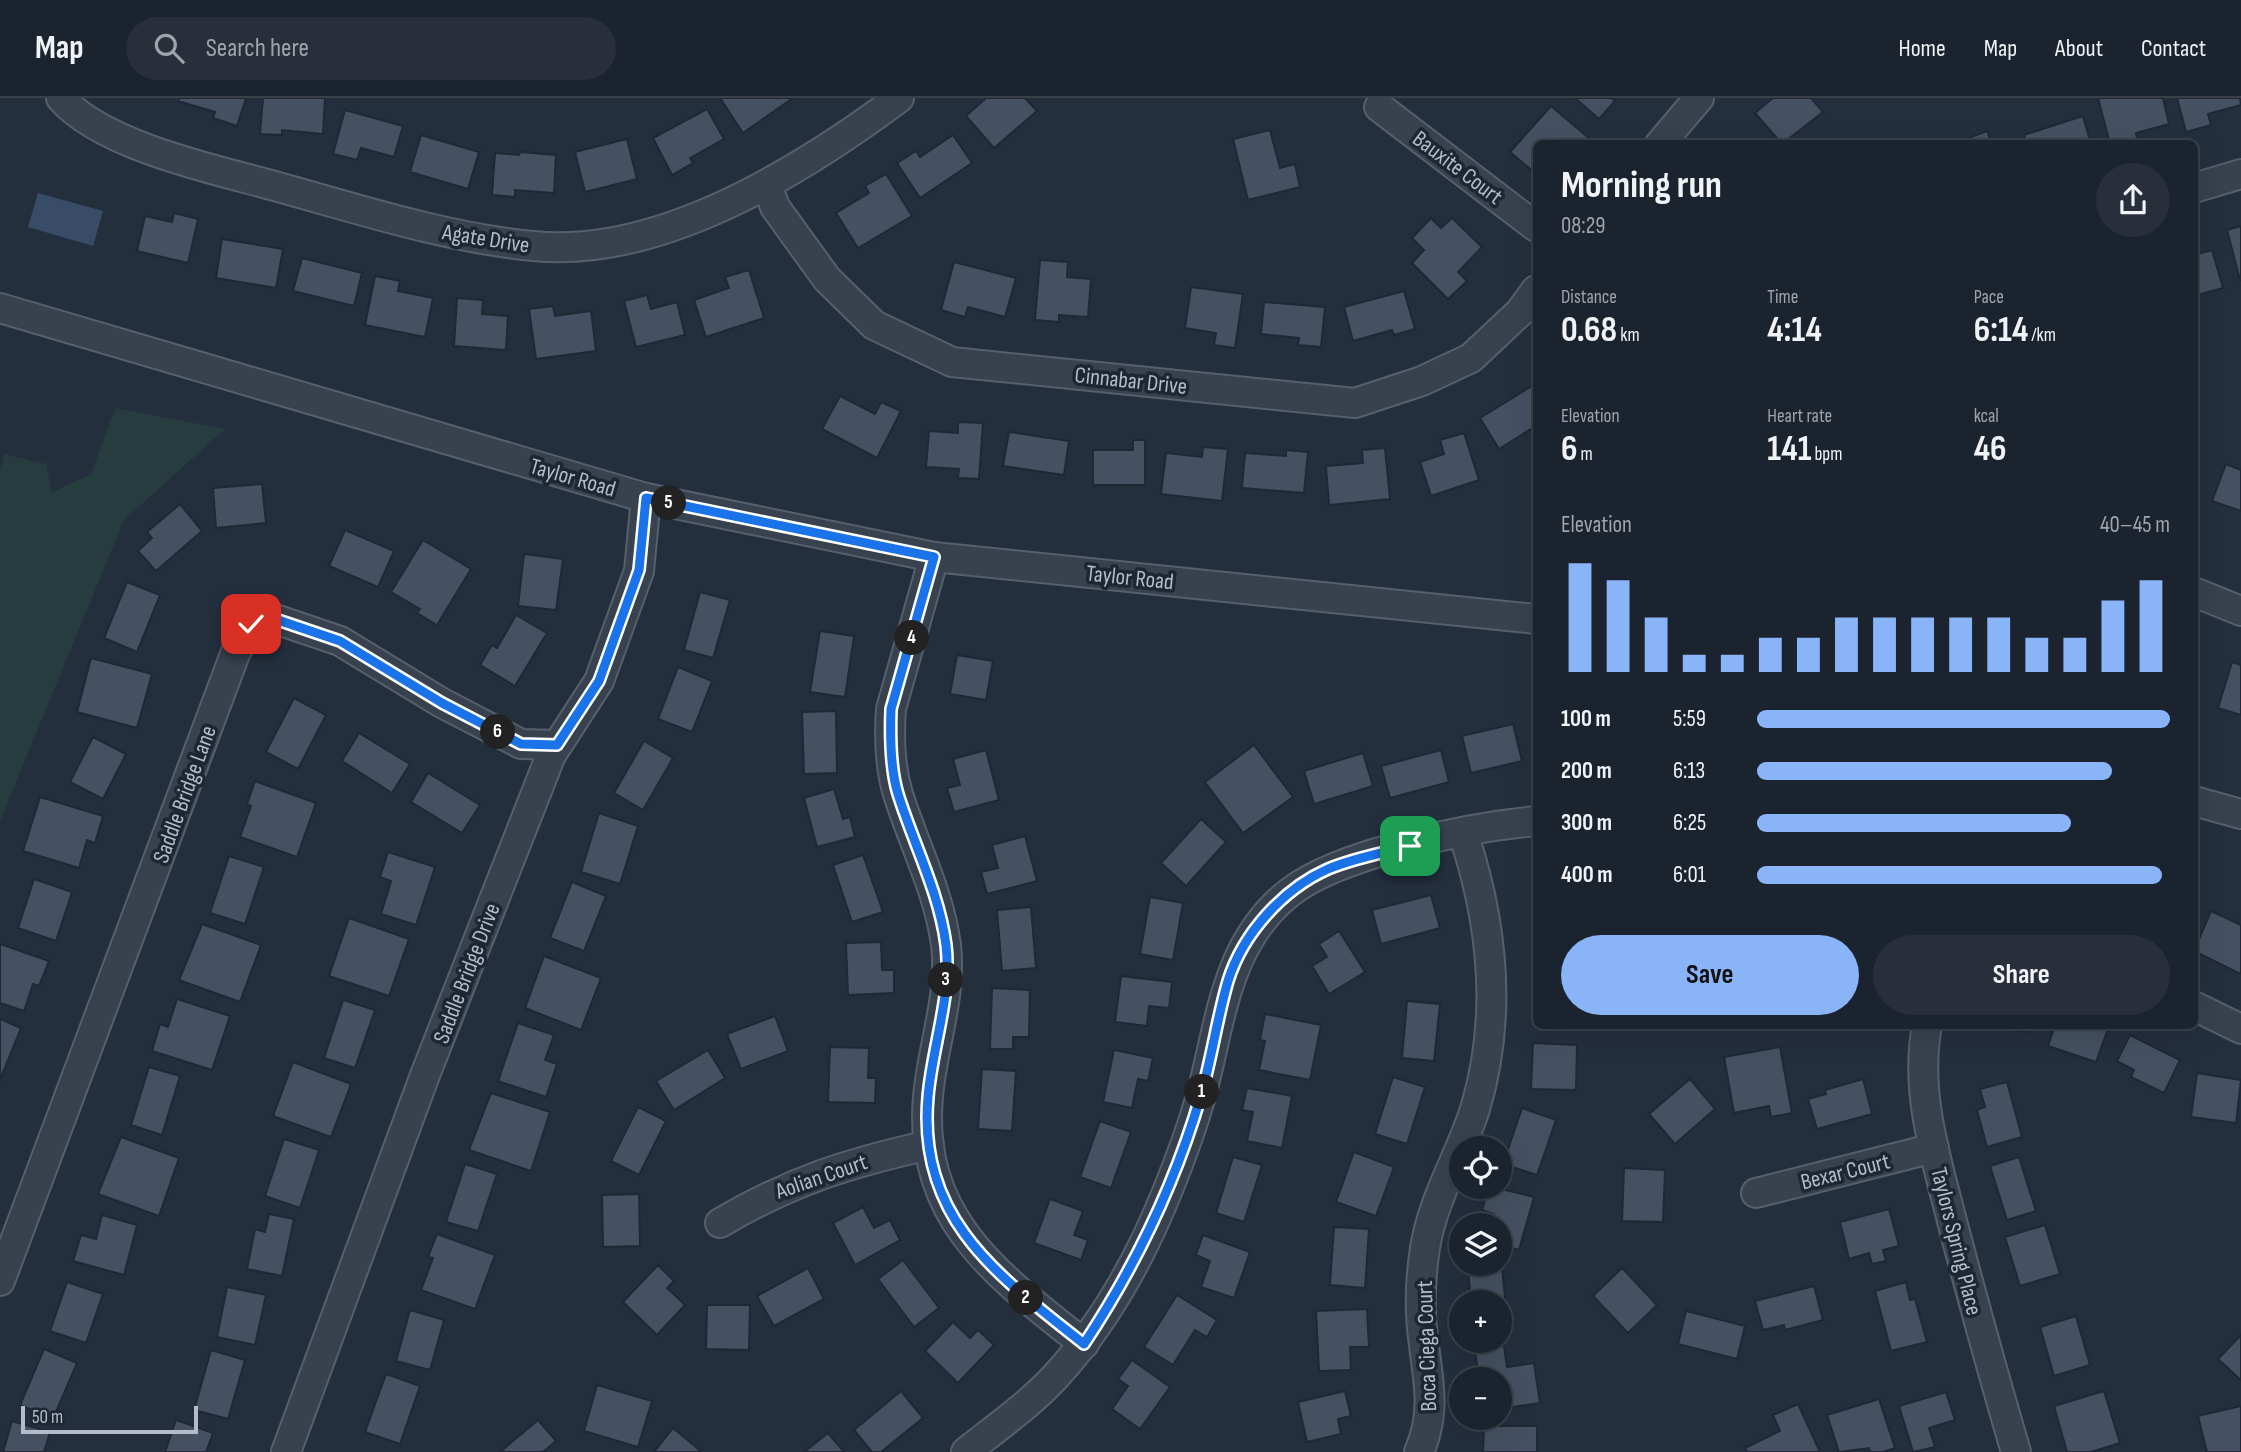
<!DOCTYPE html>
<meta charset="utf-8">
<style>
body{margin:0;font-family:"Sofia Sans Condensed",sans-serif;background:#282f3a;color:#f1f3f6;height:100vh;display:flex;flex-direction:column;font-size:26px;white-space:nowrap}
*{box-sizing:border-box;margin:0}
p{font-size:23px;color:#a0a4aa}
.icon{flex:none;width:38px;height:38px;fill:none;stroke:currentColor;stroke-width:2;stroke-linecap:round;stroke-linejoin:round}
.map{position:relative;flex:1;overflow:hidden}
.sheet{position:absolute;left:1533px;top:42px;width:665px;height:889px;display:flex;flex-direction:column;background:#1b232e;border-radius:10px;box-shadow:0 7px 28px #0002,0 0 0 2px #39404a}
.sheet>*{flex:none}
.controls{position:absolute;left:1449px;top:1038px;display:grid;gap:14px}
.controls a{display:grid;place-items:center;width:63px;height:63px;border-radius:50%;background:#1b232e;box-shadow:0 7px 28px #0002,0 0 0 2px #39404a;font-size:35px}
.scale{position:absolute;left:21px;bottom:18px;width:177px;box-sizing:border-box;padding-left:7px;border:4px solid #b4bcc9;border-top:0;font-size:19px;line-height:24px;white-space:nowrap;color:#b4bcc9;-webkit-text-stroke:5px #1d2633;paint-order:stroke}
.pin{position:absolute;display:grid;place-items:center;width:60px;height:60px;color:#fff;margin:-30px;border-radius:14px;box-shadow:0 4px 10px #0006}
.km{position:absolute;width:35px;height:35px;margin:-18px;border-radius:50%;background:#222;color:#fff;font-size:19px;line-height:35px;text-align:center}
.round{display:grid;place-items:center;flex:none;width:74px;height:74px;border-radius:37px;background:#282f3a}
.summary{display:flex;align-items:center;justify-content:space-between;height:119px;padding:0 28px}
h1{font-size:38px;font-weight:700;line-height:52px}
.stats{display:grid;grid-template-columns:repeat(3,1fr);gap:10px;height:119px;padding:7px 28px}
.stats div{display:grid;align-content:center}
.stats b{font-size:35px;font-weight:700}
.stats small{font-size:19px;font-weight:400}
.stats p{font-size:19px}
.chart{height:196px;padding:14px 28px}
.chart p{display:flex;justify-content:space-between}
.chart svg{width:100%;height:126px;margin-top:7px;stroke:#8ab4f8;stroke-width:6}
.action{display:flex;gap:14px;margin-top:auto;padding:14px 28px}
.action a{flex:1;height:80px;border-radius:42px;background:#8ab4f8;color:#111;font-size:28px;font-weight:700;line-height:80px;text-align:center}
.action a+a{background:#282f3a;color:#f1f3f6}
ul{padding:0 28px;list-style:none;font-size:23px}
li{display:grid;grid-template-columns:112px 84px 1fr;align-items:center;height:52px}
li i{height:18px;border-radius:9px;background:#8ab4f8}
header{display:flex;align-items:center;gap:42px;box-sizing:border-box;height:98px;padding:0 35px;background:#1b232e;border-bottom:2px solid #39404a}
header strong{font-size:33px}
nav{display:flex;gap:38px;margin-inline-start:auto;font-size:24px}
.search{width:490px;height:63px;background:#282f3a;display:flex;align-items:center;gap:18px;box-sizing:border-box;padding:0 24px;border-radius:38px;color:#a0a4aa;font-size:26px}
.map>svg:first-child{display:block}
</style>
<header>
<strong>Map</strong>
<div class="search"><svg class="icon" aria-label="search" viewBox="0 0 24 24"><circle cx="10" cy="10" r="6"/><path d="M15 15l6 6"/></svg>Search here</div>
<nav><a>Home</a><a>Map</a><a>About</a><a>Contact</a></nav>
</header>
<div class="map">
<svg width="2241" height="1354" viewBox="0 0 2241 1354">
<rect width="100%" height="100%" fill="#242f3e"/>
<polygon fill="#263c3f" points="115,310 225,331 124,422 0,723 0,372 4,356 46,366 52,394 91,376"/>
<polygon fill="#394c67" points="38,95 103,113 93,148 28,129"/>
<g fill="#455162" stroke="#1f2835" stroke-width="2">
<polygon points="179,0 246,0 237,28 213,20 215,14 178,3"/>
<polygon points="263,0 325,0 323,36 282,32 282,37 260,36"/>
<polygon points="720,0 793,0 743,35"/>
<polygon points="986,0 1025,0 1037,13 994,50 966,18"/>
<polygon points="1575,0 1611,0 1615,3 1599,21"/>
<polygon points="1773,0 1811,0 1823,14 1782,46 1755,15"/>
<polygon points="2098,0 2163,0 2169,26 2136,35 2138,46 2110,46"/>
<polygon points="2177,0 2240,0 2241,7 2208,16 2211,27 2186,34"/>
<polygon points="1551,8 1590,41 1586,46 1536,46 1536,76 1510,54"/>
<polygon points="707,11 724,41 690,60 693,65 672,77 653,40"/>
<polygon points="345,12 403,28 394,59 361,50 357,62 333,56"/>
<polygon points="2083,18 2091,46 2026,46 2024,37"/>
<polygon points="1270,32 1280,70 1295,66 1300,89 1248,102 1233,41"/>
<polygon points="1987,33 1992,46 1959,46 1958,44"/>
<polygon points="421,37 479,54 468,91 410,74"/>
<polygon points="953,37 972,65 920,100 897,65 916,53 920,59"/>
<polygon points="627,41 637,81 585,94 575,54"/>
<polygon points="520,54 556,57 554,95 515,92 515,99 492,97 495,55 519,57"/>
<polygon points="886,76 912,118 858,150 836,115 869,95 865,88"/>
<polygon points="174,115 198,121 188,165 137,153 145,118 172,124"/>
<polygon points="1431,120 1441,130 1452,120 1482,149 1458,174 1467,183 1448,201 1412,165 1424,152 1412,140"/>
<polygon points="2241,128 2241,182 2240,182 2227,132"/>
<polygon points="222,141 283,151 276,190 216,180"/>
<polygon points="2212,152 2223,190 2194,198 2194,157"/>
<polygon points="302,160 362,175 354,208 293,193"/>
<polygon points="1040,162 1068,164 1067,179 1091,181 1088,219 1059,217 1059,224 1035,222"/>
<polygon points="954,164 1016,180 1005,219 968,209 965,219 941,212"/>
<polygon points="749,172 764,220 706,239 694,202 729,190 725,179"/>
<polygon points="375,178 400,183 398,193 433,200 425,239 365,227"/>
<polygon points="1191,189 1243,196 1235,250 1214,247 1216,235 1185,230"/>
<polygon points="1404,193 1415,231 1394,237 1392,232 1353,243 1344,209"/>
<polygon points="647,197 651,211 677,204 685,237 636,249 624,203"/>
<polygon points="457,200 483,202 482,216 508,218 506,252 454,248"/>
<polygon points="1264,204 1325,209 1321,249 1298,247 1299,240 1261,236"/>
<polygon points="553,208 555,218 591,213 596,253 536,261 529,211"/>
<polygon points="1532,288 1536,294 1536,328 1499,351 1480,320"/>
<polygon points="840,298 875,316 881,304 901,313 877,360 822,331"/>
<polygon points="958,324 983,325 979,381 958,380 959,371 926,369 929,333 958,335"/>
<polygon points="1009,334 1069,343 1064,377 1003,368"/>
<polygon points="1464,335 1479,382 1431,398 1420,364 1444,356 1440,342"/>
<polygon points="1133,342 1145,342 1145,387 1093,387 1093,352 1133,352"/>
<polygon points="1203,349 1228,351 1222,403 1161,396 1166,355 1202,359"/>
<polygon points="1385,350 1390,401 1329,407 1326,368 1363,365 1362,352"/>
<polygon points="1286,352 1308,354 1304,395 1242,390 1245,355 1286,358"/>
<polygon points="2226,366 2241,372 2241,413 2212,403"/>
<polygon points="262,386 266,425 216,430 213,390"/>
<polygon points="180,406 202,433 156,473 138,453 152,440 147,434"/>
<polygon points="345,432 394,453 378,489 329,468"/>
<polygon points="423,442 471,471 437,527 417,515 420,511 391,494"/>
<polygon points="524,456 563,461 556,512 518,508"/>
<polygon points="127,484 160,497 137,554 104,540"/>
<polygon points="700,494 730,502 713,560 684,552"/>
<polygon points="516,517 547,535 515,588 480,567 492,547 497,550"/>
<polygon points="820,533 854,538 845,599 810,594"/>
<polygon points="957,557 993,563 986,602 950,596"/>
<polygon points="91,560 152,576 137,630 77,614"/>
<polygon points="2232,564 2241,567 2241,617 2218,610"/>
<polygon points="678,569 712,583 692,634 658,621"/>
<polygon points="294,600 326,617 298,671 266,654"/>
<polygon points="836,613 837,675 804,676 802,614"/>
<polygon points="1513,626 1522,663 1471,675 1462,638"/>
<polygon points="359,635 410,666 392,695 342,663"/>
<polygon points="93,639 126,656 103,701 70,684"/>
<polygon points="644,643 673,660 643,712 614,695"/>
<polygon points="1254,647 1293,699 1243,735 1205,684"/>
<polygon points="986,652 999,702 954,714 947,690 960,687 953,661"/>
<polygon points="1441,652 1449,684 1390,700 1381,668"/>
<polygon points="1363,655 1373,688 1314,706 1304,673"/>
<polygon points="428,675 480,707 462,735 411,704"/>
<polygon points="255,683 316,705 297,759 240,739 251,708 247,706"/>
<polygon points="834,691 843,721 850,719 855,739 817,749 804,700"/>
<polygon points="40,699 103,718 95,745 87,742 79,770 23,753"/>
<polygon points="599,715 638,728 620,786 581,774"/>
<polygon points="1201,721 1226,744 1186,788 1161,765"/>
<polygon points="1025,738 1037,783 987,796 981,774 998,770 992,747"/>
<polygon points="388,754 435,769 416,827 381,816 391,783 380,779"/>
<polygon points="863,757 883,814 852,824 833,767"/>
<polygon points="229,758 264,769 245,826 210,815"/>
<polygon points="34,781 72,794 56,843 18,830"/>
<polygon points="572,784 606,798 584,853 550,840"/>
<polygon points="1431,797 1440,830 1381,846 1372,812"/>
<polygon points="1150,799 1183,805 1173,862 1140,856"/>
<polygon points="1031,809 1036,870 1002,873 997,812"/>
<polygon points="2211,813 2241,827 2241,876 2194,853"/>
<polygon points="349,820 409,841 389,898 329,878"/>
<polygon points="202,826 261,847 240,904 179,882"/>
<polygon points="1339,833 1365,874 1329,896 1312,868 1327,859 1319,846"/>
<polygon points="881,844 882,872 894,872 894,895 848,897 846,845"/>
<polygon points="0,846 49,863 39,888 33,886 24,913 0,905"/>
<polygon points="544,858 601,880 581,932 525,910"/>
<polygon points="1121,878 1172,884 1169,910 1149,908 1147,928 1115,924"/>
<polygon points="992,890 1030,892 1029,939 1013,939 1013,951 990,951"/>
<polygon points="177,901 230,918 212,972 152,953 160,926 168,929"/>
<polygon points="343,902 375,912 355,970 324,960"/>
<polygon points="1407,903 1440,906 1434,963 1402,960"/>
<polygon points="1265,916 1321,927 1310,982 1259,972 1265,943 1260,942"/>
<polygon points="775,918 788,953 741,971 727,936"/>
<polygon points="0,921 21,930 0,982"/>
<polygon points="518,925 554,937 545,962 557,966 546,999 498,983"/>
<polygon points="1978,928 2029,928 2028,934"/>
<polygon points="2055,928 2109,928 2096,964 2048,948"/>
<polygon points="2130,937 2180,962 2164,995 2131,979 2134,972 2117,963"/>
<polygon points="1533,945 1577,947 1576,992 1531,991"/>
<polygon points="830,949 869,950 868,980 876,980 875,1005 828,1004"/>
<polygon points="1780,949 1792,1015 1771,1019 1769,1008 1734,1015 1724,959"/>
<polygon points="708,952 725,980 674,1012 656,983"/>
<polygon points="1114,952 1153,960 1148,983 1138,981 1132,1010 1103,1004"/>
<polygon points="293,964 351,986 331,1039 273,1018"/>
<polygon points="149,969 180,978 162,1037 131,1027"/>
<polygon points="982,971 1016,973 1012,1033 978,1031"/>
<polygon points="2197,975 2241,982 2236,1025 2191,1019"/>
<polygon points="1393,979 1425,989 1407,1046 1375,1036"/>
<polygon points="1690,981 1715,1011 1675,1046 1649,1016"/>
<polygon points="1863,981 1872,1016 1817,1031 1808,1001 1826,996 1825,992"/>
<polygon points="2007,984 2022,1039 1987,1049 1977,1012 1985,1009 1980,991"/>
<polygon points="1247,990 1292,998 1282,1050 1247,1043 1253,1014 1242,1012"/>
<polygon points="491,995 550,1014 531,1073 469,1052"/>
<polygon points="638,1009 666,1023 639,1077 611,1063"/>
<polygon points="1522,1010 1556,1022 1537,1077 1503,1066"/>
<polygon points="1100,1023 1131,1034 1111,1090 1080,1079"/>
<polygon points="121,1039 179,1060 159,1118 98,1096"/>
<polygon points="284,1041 319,1052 300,1110 265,1098"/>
<polygon points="1354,1054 1394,1069 1376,1118 1336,1104"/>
<polygon points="1233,1059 1262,1067 1244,1124 1216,1115"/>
<polygon points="2019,1059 2036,1113 2007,1122 1990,1068"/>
<polygon points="465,1066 497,1076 478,1133 446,1124"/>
<polygon points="1624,1070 1665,1072 1663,1124 1622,1123"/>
<polygon points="1489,1088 1534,1099 1519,1152 1500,1147 1500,1127 1490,1127 1494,1116 1482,1112"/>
<polygon points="639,1096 640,1148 603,1149 602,1097"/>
<polygon points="1050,1101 1083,1113 1074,1137 1088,1142 1081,1162 1034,1145"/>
<polygon points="863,1109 874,1130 890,1122 900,1142 855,1167 833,1125"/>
<polygon points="1889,1111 1899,1148 1883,1152 1886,1163 1872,1166 1869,1155 1849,1161 1840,1124"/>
<polygon points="269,1116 294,1121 282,1178 247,1171 255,1131 265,1134"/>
<polygon points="102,1117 137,1127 124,1177 73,1163 81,1137 96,1141"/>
<polygon points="2045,1127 2060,1176 2020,1188 2005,1139"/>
<polygon points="1334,1129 1369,1131 1365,1190 1330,1187"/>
<polygon points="437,1136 495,1157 475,1211 421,1192 433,1160 428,1159"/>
<polygon points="1203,1137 1250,1154 1234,1200 1201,1189 1210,1163 1196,1157"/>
<polygon points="903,1162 939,1210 914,1229 878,1181"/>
<polygon points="658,1167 674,1183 667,1190 685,1207 657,1237 623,1204"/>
<polygon points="1502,1169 1508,1229 1500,1230 1500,1204 1471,1204 1468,1172"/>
<polygon points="808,1170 824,1201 774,1228 757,1198"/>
<polygon points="1622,1170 1657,1207 1628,1235 1593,1198"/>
<polygon points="67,1184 103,1196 86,1245 50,1233"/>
<polygon points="1906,1184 1910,1202 1915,1201 1927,1244 1891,1253 1875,1193"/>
<polygon points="1814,1188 1823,1222 1785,1232 1784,1227 1763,1232 1755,1203"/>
<polygon points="227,1189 266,1197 255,1247 217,1239"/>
<polygon points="1177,1197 1217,1222 1207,1239 1195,1232 1173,1267 1144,1249"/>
<polygon points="707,1207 750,1207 749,1252 706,1251"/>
<polygon points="1367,1211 1369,1249 1350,1249 1351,1272 1319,1273 1316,1213"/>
<polygon points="410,1212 444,1222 430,1272 396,1263"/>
<polygon points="1686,1213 1745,1228 1737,1261 1678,1246"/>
<polygon points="2076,1218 2090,1267 2054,1278 2040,1229"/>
<polygon points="953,1224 970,1240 978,1232 994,1247 958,1285 925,1253"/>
<polygon points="2241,1237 2241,1282 2218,1261"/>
<polygon points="1504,1248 1507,1269 1534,1265 1540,1305 1500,1311 1500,1281 1479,1281 1475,1252"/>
<polygon points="44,1251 77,1265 53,1321 20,1307"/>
<polygon points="211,1252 245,1262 228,1321 194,1312"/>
<polygon points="1132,1262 1170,1289 1140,1331 1112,1311 1128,1288 1118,1281"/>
<polygon points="386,1276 420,1288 400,1346 365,1334"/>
<polygon points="597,1287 652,1303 638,1349 584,1333"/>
<polygon points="901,1293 923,1320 881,1354 872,1354 854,1332"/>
<polygon points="1345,1293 1351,1318 1338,1321 1341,1336 1307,1344 1298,1304"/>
<polygon points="2104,1293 2120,1345 2091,1354 2067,1354 2054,1308"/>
<polygon points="1946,1294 1955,1322 1929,1330 1935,1349 1913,1354 1899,1308"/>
<polygon points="1879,1301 1895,1350 1883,1354 1870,1354 1869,1350 1839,1354 1827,1317"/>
<polygon points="1798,1306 1820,1354 1747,1354 1745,1350 1780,1333 1773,1317"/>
<polygon points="2241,1308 2241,1354 2207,1354 2198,1318"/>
<polygon points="176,1322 213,1335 206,1354 165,1354"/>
<polygon points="538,1322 556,1343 543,1354 500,1354"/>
<polygon points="12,1323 50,1334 44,1354 3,1354"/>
<polygon points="1484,1328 1537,1328 1537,1354 1483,1354"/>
<polygon points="673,1330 702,1354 654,1354"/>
<polygon points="828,1335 844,1354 804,1354"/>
</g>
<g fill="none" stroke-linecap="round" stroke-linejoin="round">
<defs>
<g id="minor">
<path d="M61 0C100 45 203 69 260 84 349 108 440 139 533 148 660 161 801 73 899 0"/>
<polyline points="1379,9 1536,129"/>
<polyline points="1660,46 1699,0"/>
<polyline points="767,87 775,109 827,181 874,227 952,264 1355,305 1422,283 1471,260 1520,214 1536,192"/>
<polyline points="2194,90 2241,76"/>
<polyline points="0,210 646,400 934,459 1536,521"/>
<path d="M934 459 891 611C889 638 890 670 898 696 914 747 939 794 946 847 952 899 932 949 928 999 917 1122 1000 1179 1084 1246"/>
<polyline points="2194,494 2241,513"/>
<polyline points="2194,703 2241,716"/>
<polyline points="2194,908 2241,931"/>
<path d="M1927 928C1914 994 1937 1063 1953 1127 1973 1203 1994 1279 2016 1354"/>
<polyline points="1756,1095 1934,1050"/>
<path d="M720 1125C791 1083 849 1065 929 1047"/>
<polyline points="0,1183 235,556 251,526 278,522 340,543 442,605 521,646 557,647"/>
<polyline points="286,1354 425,977 551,657 599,583 639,473 646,400"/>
<path d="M966 1354C996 1330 1029 1307 1055 1279 1104 1226 1140 1161 1167 1094 1180 1062 1193 1027 1202 994 1221 922 1226 845 1289 795 1339 755 1472 729 1536 723"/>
<path d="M1419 1354C1441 1305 1422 1263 1421 1214 1420 1193 1422 1170 1425 1150 1433 1100 1460 1058 1475 1011 1503 918 1493 825 1463 735"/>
</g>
</defs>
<use href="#minor" stroke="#565f6c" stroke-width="32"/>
<use href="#minor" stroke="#38414e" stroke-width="28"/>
</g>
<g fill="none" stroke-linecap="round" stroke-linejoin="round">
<defs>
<path id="route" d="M251 526 278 522 340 543 442 605 521 646 557 647 599 583 639 472 646 400 934 459 891 611C890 638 890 670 898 696 914 747 939 794 946 847 952 899 932 949 928 999 917 1122 1000 1179 1084 1246 1135 1169 1175 1086 1201 997 1212 959 1217 920 1228 883 1243 835 1283 791 1328 771 1354 760 1383 755 1410 748"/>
</defs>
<use href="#route" stroke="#fff" stroke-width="14"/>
<use href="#route" stroke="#1a73e8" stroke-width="9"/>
</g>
<g text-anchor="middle" stroke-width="7" stroke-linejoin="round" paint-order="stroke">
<g font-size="23" fill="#b4bcc9" stroke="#1d2633">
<text transform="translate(1458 69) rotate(37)" y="8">Bauxite Court</text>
<text transform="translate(486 140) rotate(9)" y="8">Agate Drive</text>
<text transform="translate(1131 282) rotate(6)" y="8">Cinnabar Drive</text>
<text transform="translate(573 379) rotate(16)" y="8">Taylor Road</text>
<text transform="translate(1130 479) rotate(6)" y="8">Taylor Road</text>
<text transform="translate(184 696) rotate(-70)" y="8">Saddle Bridge Lane</text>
<text transform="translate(466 875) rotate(-69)" y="8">Saddle Bridge Drive</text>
<text transform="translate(1845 1073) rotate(-14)" y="8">Bexar Court</text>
<text transform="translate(821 1078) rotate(-19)" y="8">Aolian Court</text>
<text transform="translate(1957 1143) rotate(76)" y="8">Taylors Spring Place</text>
<text transform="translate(1426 1248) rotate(-92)" y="8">Boca Ciega Court</text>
</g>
</g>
</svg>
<div class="controls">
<a><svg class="icon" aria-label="locate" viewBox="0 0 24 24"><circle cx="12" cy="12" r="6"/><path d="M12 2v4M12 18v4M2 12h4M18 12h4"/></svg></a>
<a><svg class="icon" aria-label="layers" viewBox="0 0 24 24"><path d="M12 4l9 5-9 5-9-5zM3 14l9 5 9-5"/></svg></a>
<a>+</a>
<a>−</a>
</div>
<div class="scale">50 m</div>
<div class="pin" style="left:1410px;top:748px;background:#1e9e55"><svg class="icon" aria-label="arrive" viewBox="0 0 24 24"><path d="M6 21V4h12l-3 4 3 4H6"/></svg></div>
<div class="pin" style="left:251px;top:526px;background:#d93025"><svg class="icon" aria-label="check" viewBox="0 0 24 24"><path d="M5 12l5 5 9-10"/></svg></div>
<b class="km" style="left:1202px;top:994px">1</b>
<b class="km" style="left:1026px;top:1200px">2</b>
<b class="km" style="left:946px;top:882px">3</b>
<b class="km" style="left:912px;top:540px">4</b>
<b class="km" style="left:669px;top:405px">5</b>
<b class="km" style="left:498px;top:634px">6</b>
<section class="sheet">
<div class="summary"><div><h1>Morning run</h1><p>08:29</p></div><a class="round"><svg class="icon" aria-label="share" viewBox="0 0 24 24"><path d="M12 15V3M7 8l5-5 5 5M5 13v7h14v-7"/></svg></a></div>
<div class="stats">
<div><p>Distance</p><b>0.68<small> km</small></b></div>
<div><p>Time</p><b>4:14</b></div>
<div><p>Pace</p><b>6:14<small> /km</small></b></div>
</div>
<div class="stats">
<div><p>Elevation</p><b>6<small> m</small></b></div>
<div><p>Heart rate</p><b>141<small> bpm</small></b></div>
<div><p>kcal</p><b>46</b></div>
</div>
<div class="chart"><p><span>Elevation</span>40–45 m</p>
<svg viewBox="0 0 160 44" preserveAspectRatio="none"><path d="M5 44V6M15 44V12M25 44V25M35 44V38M45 44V38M55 44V32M65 44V32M75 44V25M85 44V25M95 44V25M105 44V25M115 44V25M125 44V32M135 44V32M145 44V19M155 44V12"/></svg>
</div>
<ul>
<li><b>100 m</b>5:59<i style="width:100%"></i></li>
<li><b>200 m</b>6:13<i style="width:86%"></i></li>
<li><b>300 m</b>6:25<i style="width:76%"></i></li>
<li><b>400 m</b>6:01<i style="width:98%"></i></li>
</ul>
<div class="action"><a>Save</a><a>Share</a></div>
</section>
</div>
